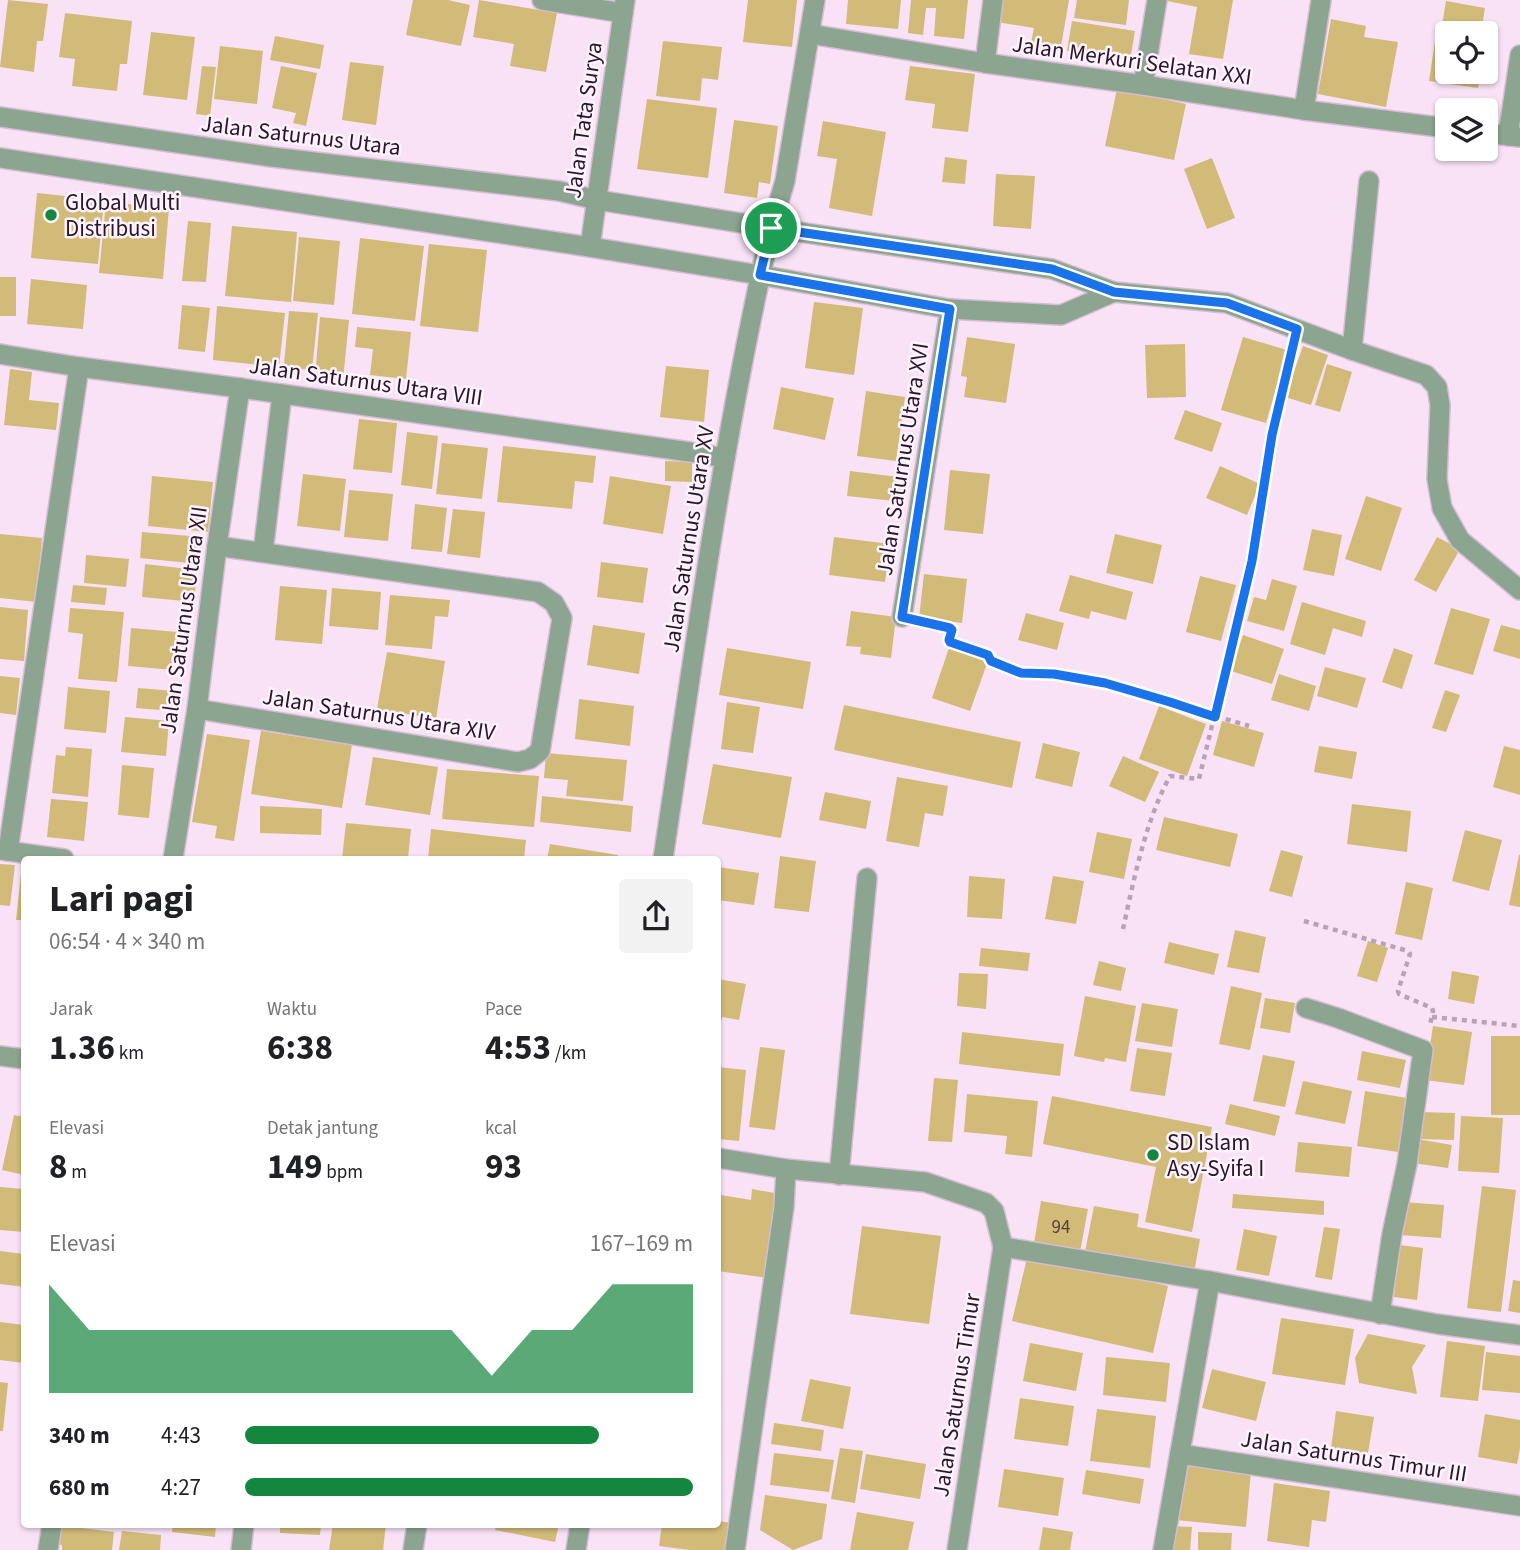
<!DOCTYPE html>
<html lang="id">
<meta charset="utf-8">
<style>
body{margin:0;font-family:"Source Sans 3",sans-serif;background:#f2f2f2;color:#202124;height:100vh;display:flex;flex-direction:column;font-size:26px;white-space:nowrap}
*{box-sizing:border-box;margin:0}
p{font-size:23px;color:#757577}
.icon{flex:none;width:38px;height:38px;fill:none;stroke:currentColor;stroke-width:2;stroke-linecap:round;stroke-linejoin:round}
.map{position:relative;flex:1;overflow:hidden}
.side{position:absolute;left:21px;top:856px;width:700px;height:672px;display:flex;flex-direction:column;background:#fff;border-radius:7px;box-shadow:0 2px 5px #0004}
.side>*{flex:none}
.buttons{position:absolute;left:1435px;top:21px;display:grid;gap:14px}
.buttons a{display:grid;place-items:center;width:63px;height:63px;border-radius:7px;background:#fff;box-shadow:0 2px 5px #0004;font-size:35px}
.pin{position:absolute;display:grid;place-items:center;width:60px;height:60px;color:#fff;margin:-30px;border:4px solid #fff;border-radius:50%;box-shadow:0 2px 7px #0007}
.round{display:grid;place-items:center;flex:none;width:74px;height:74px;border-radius:7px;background:#f2f2f2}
.overview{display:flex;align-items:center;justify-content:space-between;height:119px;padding:0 28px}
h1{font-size:38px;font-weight:700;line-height:52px}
.stats{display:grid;grid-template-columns:repeat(3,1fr);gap:10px;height:119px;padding:7px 28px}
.stats div{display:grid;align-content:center}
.stats b{font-size:35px;font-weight:700}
.stats small{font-size:19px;font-weight:400}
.stats p{font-size:19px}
.chart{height:196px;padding:14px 28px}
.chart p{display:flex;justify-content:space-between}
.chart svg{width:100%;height:126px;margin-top:7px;fill:#15863e;opacity:.7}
ul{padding:0 28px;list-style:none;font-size:23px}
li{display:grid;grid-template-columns:112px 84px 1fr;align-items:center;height:52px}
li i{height:18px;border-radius:9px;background:#15863e}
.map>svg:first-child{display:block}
</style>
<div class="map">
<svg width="1520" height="1550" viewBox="0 0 1520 1550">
<rect width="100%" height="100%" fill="#f9e2f6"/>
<g fill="#d2ba79">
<polygon points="8,0 48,4 43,41 37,41 34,72 0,67"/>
<polygon points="413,0 448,0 470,5 461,46 406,35"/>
<polygon points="479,0 557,13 546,72 510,66 514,44 473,37"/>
<polygon points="748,0 797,0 792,47 743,42"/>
<polygon points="848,0 901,0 898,29 846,24"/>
<polygon points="911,0 968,0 964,39 934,36 936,8 926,8 923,35 908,33"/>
<polygon points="1001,0 1069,0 1059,58 1029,53 1034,28 997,22"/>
<polygon points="1077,0 1129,0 1126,25 1074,18"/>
<polygon points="1167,0 1233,0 1223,59 1189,54 1197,7 1167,1"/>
<polygon points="1446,1 1485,8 1481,32 1442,25"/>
<polygon points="65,13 132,21 127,64 120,64 117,91 72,86 75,59 59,57"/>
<polygon points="1331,19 1366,26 1364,37 1398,42 1386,107 1318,94"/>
<polygon points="1072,21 1135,31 1130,61 1067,51"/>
<polygon points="151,32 195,37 187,100 143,95"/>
<polygon points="275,36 324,45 320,69 270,60"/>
<polygon points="663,41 722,47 718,80 702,78 700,101 656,96"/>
<polygon points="1435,41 1447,43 1447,72 1481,72 1478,88 1429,81"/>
<polygon points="220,46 263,51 257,104 214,99"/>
<polygon points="350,62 384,66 376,125 342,120"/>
<polygon points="202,66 216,67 210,116 196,114"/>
<polygon points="281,66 317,73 306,126 293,123 296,113 272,108"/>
<polygon points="910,66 975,74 968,132 932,128 935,104 905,100"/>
<polygon points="1117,89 1186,104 1174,160 1105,146"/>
<polygon points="647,99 717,108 708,178 637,169"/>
<polygon points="734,120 778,126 770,184 759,182 757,198 724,193"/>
<polygon points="823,121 886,132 872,216 829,208 837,159 817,156"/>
<polygon points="945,157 967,160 965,184 942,182"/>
<polygon points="1212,158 1235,218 1207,229 1184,169"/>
<polygon points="996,174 1035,176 1031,229 993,226"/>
<polygon points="37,193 104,200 98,264 31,258"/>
<polygon points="106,202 169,208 163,279 99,273"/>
<polygon points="188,221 211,223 206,282 182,281"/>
<polygon points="232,226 297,232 291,302 225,296"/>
<polygon points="299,237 340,241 334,305 293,301"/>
<polygon points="360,238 424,246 415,321 352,314"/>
<polygon points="429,244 487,250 478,332 420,326"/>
<rect x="0" y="277" width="16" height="39"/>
<polygon points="31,279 87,285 83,329 27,324"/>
<polygon points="814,302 863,308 854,375 805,368"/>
<polygon points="182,305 210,308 205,352 178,349"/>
<polygon points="217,306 285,313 279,367 213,360"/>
<polygon points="289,311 318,313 312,370 302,369 302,376 283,374"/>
<polygon points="320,317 349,320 343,380 315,378"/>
<polygon points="357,327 411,332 406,379 370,375 373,349 355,347"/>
<polygon points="967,337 1015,344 1006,403 964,397 967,377 961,376"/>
<polygon points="1243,337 1287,350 1266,423 1221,410"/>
<polygon points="1185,344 1186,397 1147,398 1145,345"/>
<polygon points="1303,346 1328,355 1311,405 1285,397"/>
<polygon points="1327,364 1352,372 1340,412 1315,405"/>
<polygon points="666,366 709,370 704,422 660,417"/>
<polygon points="10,369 32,372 29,400 59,403 56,430 4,425"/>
<polygon points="781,387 834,398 825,440 773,429"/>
<polygon points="866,391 905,397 896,461 857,456"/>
<polygon points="1185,410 1222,423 1212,452 1174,439"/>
<polygon points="359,419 397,423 392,473 353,469"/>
<polygon points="407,432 438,436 432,489 401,485"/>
<polygon points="442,443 488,448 482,499 436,494"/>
<polygon points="503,446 596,456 593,483 575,481 572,509 497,502"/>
<polygon points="665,461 692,462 692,482 665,481"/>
<polygon points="1220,466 1260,484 1247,515 1206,498"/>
<polygon points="950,470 990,474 983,534 944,530"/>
<polygon points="850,471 907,478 904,502 847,496"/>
<polygon points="303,474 346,479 340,531 297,526"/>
<polygon points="152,476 213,482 208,532 148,526"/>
<polygon points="610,476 671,486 663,534 603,524"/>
<polygon points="349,490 393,494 388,541 344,537"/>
<polygon points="1366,496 1402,508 1381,571 1345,559"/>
<polygon points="415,504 447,508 442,552 411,549"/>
<polygon points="453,509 485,512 480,558 447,554"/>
<polygon points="1312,529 1342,535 1334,576 1303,570"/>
<polygon points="142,532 202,537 199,564 140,558"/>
<polygon points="0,534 42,538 36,602 0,598"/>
<polygon points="1115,534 1162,545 1153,584 1106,573"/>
<polygon points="834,537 890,544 885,582 829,575"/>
<polygon points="1437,537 1460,549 1436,592 1414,580"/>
<polygon points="86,555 129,559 126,587 84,583"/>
<polygon points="601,562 648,568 643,603 597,597"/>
<polygon points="145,564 197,570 194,602 142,597"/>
<polygon points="924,574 967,579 962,623 919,618"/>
<polygon points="1070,575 1133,592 1126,620 1091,611 1089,619 1059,611"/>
<polygon points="1200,576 1236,585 1221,641 1186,632"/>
<polygon points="1272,579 1297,586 1284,631 1247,621 1254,597 1266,600"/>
<polygon points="73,585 107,588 105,605 71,602"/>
<polygon points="280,586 327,590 322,644 275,640"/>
<polygon points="332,588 381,592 378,630 329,626"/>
<polygon points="390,595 450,600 448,617 435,616 432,649 385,645"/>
<polygon points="1302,602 1366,621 1362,637 1333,628 1325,655 1290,644"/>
<polygon points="0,607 28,610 24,661 0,659"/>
<polygon points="70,608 124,612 117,682 78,679 83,634 68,632"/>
<polygon points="1451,608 1490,619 1473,675 1434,664"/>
<polygon points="851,611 896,617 891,658 860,654 861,647 846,646"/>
<polygon points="1026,613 1064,623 1057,650 1018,640"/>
<polygon points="593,625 645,633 639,674 587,665"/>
<polygon points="1501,625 1520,630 1520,659 1493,651"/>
<polygon points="131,628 178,632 174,670 128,666"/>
<polygon points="1243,635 1284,649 1272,684 1231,671"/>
<polygon points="950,645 989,658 970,711 932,698"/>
<polygon points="727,648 811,662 803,709 719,695"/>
<polygon points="1394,648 1413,655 1402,689 1382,682"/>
<polygon points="387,652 445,661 436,719 377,709"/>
<polygon points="1325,667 1366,678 1357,708 1317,696"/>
<polygon points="1279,674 1316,686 1309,711 1271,700"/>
<polygon points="0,676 20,678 16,715 0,713"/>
<polygon points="68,687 110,691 106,733 64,729"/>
<polygon points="138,688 175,691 173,711 136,708"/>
<polygon points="1445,690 1460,695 1446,732 1432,728"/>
<polygon points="579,699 634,706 630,746 575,739"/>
<polygon points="727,702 760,707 753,753 721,749"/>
<polygon points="844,705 1021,742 1012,788 834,750"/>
<polygon points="1159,706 1206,724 1187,776 1139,759"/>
<polygon points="125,717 169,721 166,756 121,752"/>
<polygon points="1222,721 1264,733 1254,767 1213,755"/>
<polygon points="261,731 352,745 342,808 251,794"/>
<polygon points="207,734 250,740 234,841 215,838 217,826 192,822"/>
<polygon points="1043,743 1080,752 1072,787 1035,778"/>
<polygon points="1319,746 1357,752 1352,779 1314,772"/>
<polygon points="1504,746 1520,750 1520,795 1493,787"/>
<polygon points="66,747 92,749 88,797 52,793 56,755 65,756"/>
<polygon points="546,753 627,760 623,801 566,796 568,780 544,778"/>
<polygon points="1123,756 1159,772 1145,802 1109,786"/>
<polygon points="373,757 438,767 430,815 365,805"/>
<polygon points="713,764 792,777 781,838 702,824"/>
<polygon points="122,765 154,768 149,818 118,815"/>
<polygon points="447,769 539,776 534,827 442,819"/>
<polygon points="897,777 948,786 943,816 925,813 919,847 886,841"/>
<polygon points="825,792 871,801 866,829 819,820"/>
<polygon points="542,796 633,806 631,832 540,822"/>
<polygon points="51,799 88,802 84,841 47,837"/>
<polygon points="1352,804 1411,811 1407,852 1347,844"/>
<polygon points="260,806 322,809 321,835 260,833"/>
<polygon points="1164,817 1238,834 1230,867 1156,850"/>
<polygon points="346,823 411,829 408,859 342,859"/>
<polygon points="431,829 526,840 524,859 428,859"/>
<polygon points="1465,830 1502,840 1489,891 1452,881"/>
<polygon points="1097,832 1132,839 1124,879 1089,872"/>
<polygon points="550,844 618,855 617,859 547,859"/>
<polygon points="1281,850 1303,856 1292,897 1269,891"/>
<polygon points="1519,855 1520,855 1520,907 1509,905"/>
<polygon points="780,856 816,861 809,912 774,908"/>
<polygon points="0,864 15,865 10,906 0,905"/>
<polygon points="22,865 24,865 24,920 16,920"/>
<polygon points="718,867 759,873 754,905 718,900"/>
<polygon points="969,876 1005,879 1002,919 967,917"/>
<polygon points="1053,876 1084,881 1076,924 1045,919"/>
<polygon points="1406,882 1433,888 1422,940 1395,934"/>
<polygon points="1235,930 1266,937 1259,973 1227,967"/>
<polygon points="1368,941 1388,948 1377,982 1357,976"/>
<polygon points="1169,942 1219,954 1214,975 1164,963"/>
<polygon points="981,948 1030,953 1028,971 979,966"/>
<polygon points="1099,961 1126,968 1121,991 1093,985"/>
<polygon points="1452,971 1479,976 1474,1004 1448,999"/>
<polygon points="959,973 988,974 986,1009 957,1006"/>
<polygon points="718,979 746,984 739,1020 722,1017 719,1032"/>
<polygon points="1231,986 1262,993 1250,1050 1219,1044"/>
<polygon points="1085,996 1136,1006 1126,1062 1105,1058 1104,1062 1074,1056"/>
<polygon points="1265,998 1295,1003 1290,1033 1260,1028"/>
<polygon points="1142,1003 1178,1009 1172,1047 1135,1041"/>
<polygon points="1433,1026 1472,1032 1464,1085 1425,1080"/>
<polygon points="962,1032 1064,1044 1060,1076 959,1064"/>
<rect x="1491" y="1036" width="29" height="79"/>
<polygon points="760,1047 785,1050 775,1130 749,1127"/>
<polygon points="1137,1048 1172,1053 1165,1096 1130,1091"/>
<polygon points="1362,1051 1406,1060 1400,1088 1357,1080"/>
<polygon points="1263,1055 1295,1061 1285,1107 1253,1101"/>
<polygon points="718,1067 746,1070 739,1141 718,1139"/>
<polygon points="934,1078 958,1080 952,1142 928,1141"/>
<polygon points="1303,1081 1352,1091 1345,1124 1295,1114"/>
<polygon points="1365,1091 1413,1099 1405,1153 1357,1146"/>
<polygon points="967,1094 1038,1101 1032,1157 1005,1154 1007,1136 964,1132"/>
<polygon points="1052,1096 1212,1127 1192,1232 1145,1222 1156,1167 1043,1144"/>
<polygon points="1230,1104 1280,1116 1275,1136 1225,1124"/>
<polygon points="1421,1112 1455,1113 1454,1140 1420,1139"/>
<polygon points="14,1115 24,1117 24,1175 2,1170"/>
<polygon points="1461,1116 1503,1118 1499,1173 1458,1171"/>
<polygon points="1417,1139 1452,1145 1448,1168 1413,1163"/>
<polygon points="1298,1142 1352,1147 1349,1177 1295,1172"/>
<polygon points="1482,1186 1516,1190 1501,1312 1467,1308"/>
<polygon points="0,1187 24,1189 24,1232 0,1230"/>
<polygon points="752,1189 780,1194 767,1278 718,1271 718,1218 721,1195 751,1200"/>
<polygon points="1233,1194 1324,1201 1324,1215 1232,1208"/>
<polygon points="1041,1201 1088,1209 1080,1252 1034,1243"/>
<polygon points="1402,1202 1444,1205 1441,1238 1400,1235"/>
<polygon points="1094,1206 1139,1214 1137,1227 1200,1239 1194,1273 1085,1252"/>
<polygon points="862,1226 941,1236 929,1324 850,1314"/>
<polygon points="1324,1227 1340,1229 1332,1280 1315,1277"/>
<polygon points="1244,1229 1277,1236 1269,1276 1236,1270"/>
<polygon points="1399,1245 1423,1248 1417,1300 1394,1297"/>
<polygon points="0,1251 24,1254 24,1287 0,1284"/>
<polygon points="1028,1254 1168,1286 1153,1353 1012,1321"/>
<polygon points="1513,1280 1520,1281 1520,1313 1508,1311"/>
<polygon points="1281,1318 1354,1329 1345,1385 1272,1374"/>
<polygon points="0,1322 24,1325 24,1363 0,1360"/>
<polygon points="1368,1334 1426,1345 1412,1367 1417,1394 1359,1383 1355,1358"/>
<polygon points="1447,1341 1485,1346 1478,1401 1440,1397"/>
<polygon points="1030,1343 1083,1353 1076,1391 1023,1381"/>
<polygon points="1486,1352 1520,1356 1520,1393 1482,1390"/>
<polygon points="1106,1357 1170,1363 1166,1402 1103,1395"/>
<polygon points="1212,1369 1266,1382 1256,1421 1202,1408"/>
<polygon points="810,1379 851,1387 843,1429 801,1421"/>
<polygon points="0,1382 8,1383 3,1431 0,1431"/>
<polygon points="1020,1398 1074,1406 1068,1446 1014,1439"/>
<polygon points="1097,1409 1156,1416 1150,1468 1090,1461"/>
<polygon points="1336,1411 1374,1417 1368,1453 1331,1448"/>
<polygon points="1485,1414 1520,1420 1520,1448 1517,1464 1478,1457"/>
<polygon points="774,1423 824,1430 821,1451 771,1444"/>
<polygon points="840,1448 863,1451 855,1503 831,1499"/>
<polygon points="774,1453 834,1460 829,1492 770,1485"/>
<polygon points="866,1454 926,1464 920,1499 860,1489"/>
<polygon points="1182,1464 1251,1471 1246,1527 1176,1520"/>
<polygon points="1004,1469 1064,1478 1058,1516 998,1507"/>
<polygon points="1086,1470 1144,1479 1140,1504 1082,1494"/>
<polygon points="1274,1483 1330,1491 1326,1522 1312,1520 1309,1547 1267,1541"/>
<polygon points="765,1495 827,1504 822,1539 793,1550 760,1530"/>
<polygon points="857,1512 914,1522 908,1550 850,1550"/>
<polygon points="718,1521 733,1523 729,1550 690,1550 659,1546 662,1524 718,1524"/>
<polygon points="173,1524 216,1524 215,1537 172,1532"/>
<polygon points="280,1524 321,1524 320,1535 280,1533"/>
<polygon points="333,1524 386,1524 383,1550 329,1550"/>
<polygon points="496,1524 559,1524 555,1542 495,1530"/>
<polygon points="57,1525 114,1532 112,1550 62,1550 62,1545 55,1544"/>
<polygon points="1172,1526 1192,1527 1190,1550 1170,1550"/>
<polygon points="1043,1527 1073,1532 1070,1550 1039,1550"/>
<polygon points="122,1531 161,1535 160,1550 119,1550"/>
<polygon points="1198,1532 1232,1533 1231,1550 1198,1550"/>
</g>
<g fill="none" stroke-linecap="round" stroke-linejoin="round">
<defs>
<polyline id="service" points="1352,350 1369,181"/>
<g id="minor">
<polyline points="542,0 623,13"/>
<polyline points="810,34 985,63 1143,85 1304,110 1447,128"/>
<polyline points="985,63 993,0"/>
<polyline points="1143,85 1157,0"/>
<polyline points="1304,110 1321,0"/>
<polyline points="1486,133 1519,137"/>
<polyline points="1508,136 1520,55"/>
<polyline points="771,228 785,181 815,0"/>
<polyline points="1114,292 1227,303 1352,350 1426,375 1437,387 1440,405 1437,479 1442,508 1460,540 1520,590"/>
<polyline points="0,354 79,367 240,388 690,452 725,458"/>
<polyline points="263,552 282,394"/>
<polyline points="902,617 950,309"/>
<polyline points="197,709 518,762 530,759 540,751 562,618 554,603 538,592 217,546"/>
<polyline points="0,850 64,859"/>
<polyline points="8,851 79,367"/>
<polyline points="173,859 197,709 217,546 240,388"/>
<polyline points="1306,1008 1338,1018 1423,1050 1407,1164 1392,1234 1380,1314"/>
<polyline points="0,1056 24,1059"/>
<polyline points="718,1158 786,1169 925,1182 986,1203 994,1211 1003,1247 957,1550"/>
<polyline points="839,1175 867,878"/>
<polyline points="1003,1247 1210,1281 1437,1324 1520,1335"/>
<polyline points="1180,1454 1520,1506"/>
<polyline points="241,1550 244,1524"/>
<polyline points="413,1550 417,1524"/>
<polyline points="576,1550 580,1524"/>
<polyline points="735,1550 784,1207 786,1169"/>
<polyline points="1163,1550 1210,1281"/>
</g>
<g id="tertiary">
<polyline points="0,117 272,157 559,191 597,200 792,231 1052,269 1114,292"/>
<polyline points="0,158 590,247 760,275 950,309 1061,315 1114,292"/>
<polyline points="590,247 625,0"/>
<path d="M663 859C695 648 723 436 771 228"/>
<polyline points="48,1550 52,1524"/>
</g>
</defs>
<use href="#service" stroke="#d4bdd1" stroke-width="22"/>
<use href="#minor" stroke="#d4bdd1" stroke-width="22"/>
<use href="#tertiary" stroke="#d4bdd1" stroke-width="22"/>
<g stroke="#b8a2b5" stroke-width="4.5" stroke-dasharray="5 5" stroke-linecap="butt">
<polyline points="926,623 950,628 952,630 949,640 950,642 988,655 991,661 1021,673 1054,674 1105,683 1249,726"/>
<polyline points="1304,921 1408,951 1410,954 1398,991 1399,994 1432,1008 1433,1011 1430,1025"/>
<path d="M1123 929C1134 879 1145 822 1170 776L1199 779 1252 561 1272 435 1290 357"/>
<polyline points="1432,1017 1520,1026"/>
</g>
<use href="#service" stroke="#8ca590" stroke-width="19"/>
<use href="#minor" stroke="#8ca590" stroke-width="19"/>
<use href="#tertiary" stroke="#8ca590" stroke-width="19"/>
</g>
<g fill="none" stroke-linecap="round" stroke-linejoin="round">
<defs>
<polygon id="route" points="771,228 1052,269 1114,292 1227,303 1297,329 1272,435 1252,561 1215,717 1170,702 1105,683 1054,674 1021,673 991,661 988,655 950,642 949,640 952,630 950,628 902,617 950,309 760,275"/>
</defs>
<use href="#route" stroke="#fff" stroke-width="14"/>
<use href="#route" stroke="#1a73e8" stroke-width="9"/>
</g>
<g fill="#15863e" stroke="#fff3fd" stroke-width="2.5">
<circle cx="51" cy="215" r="7"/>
<circle cx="1153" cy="1155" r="7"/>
</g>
<g text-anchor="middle" stroke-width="5" stroke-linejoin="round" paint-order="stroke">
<g font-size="19" fill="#543f3d">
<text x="1061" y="1233">94</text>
</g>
<g font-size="23" fill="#2a1629" stroke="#fff3fd">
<text transform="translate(1132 60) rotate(8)" y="8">Jalan Merkuri Selatan XXI</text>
<text transform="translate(583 120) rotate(-82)" y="8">Jalan Tata Surya</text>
<text transform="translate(301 135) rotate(7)" y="8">Jalan Saturnus Utara</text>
<text transform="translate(366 381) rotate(8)" y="8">Jalan Saturnus Utara VIII</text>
<text transform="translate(902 459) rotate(-81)" y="8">Jalan Saturnus Utara XVI</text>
<text transform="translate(688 539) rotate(-81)" y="8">Jalan Saturnus Utara XV</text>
<text transform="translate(183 620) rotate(-82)" y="8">Jalan Saturnus Utara XII</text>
<text transform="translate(379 714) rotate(9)" y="8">Jalan Saturnus Utara XIV</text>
<text transform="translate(956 1395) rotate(-81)" y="8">Jalan Saturnus Timur</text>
<text transform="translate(1354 1456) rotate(9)" y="8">Jalan Saturnus Timur III</text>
</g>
<g font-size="23" fill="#2a1629" stroke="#fff3fd" text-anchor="start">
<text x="65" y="210">Global Multi<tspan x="65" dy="26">Distribusi</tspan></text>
<text x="1167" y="1150">SD Islam<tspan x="1167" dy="26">Asy-Syifa I</tspan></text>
</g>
</g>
</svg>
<div class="buttons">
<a><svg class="icon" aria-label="locate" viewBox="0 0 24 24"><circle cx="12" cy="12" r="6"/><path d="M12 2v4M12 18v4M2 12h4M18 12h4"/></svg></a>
<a><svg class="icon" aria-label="layers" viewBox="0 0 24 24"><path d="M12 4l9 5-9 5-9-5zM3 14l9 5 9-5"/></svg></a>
</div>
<div class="pin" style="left:771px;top:228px;background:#1e9e55"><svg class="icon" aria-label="arrive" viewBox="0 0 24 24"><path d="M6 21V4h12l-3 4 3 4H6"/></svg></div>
<section class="side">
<div class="overview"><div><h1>Lari pagi</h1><p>06:54 · 4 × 340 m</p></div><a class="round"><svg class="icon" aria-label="share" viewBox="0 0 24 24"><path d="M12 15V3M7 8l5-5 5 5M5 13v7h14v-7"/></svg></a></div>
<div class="stats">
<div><p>Jarak</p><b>1.36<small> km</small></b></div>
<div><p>Waktu</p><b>6:38</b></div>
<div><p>Pace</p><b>4:53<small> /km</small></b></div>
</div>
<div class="stats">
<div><p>Elevasi</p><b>8<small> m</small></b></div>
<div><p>Detak jantung</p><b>149<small> bpm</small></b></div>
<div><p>kcal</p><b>93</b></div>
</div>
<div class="chart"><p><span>Elevasi</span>167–169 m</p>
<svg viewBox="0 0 160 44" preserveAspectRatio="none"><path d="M0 44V6L10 22L20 22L30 22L40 22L50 22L60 22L70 22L80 22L90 22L100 22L110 38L120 22L130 22L140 6L150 6L160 6V44z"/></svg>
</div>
<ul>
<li><b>340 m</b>4:43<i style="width:79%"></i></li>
<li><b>680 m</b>4:27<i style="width:100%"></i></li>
</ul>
</section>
</div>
